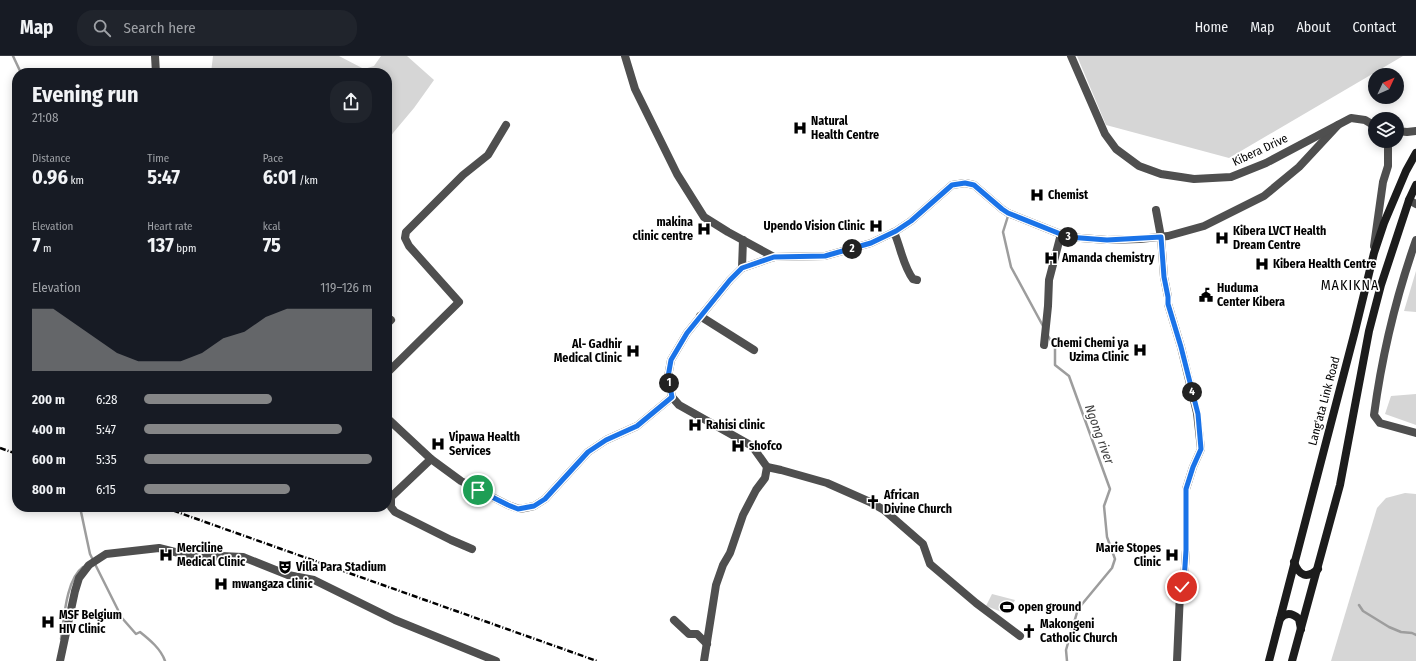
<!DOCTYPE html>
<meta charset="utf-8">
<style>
body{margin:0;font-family:"Fira Sans Condensed",sans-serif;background:#20242c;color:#f1f3f6;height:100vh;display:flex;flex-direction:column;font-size:15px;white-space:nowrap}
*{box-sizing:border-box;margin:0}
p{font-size:13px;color:#9ea1a6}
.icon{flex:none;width:22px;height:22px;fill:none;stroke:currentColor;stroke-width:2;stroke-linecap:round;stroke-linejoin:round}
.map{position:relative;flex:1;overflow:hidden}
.side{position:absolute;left:12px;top:12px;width:380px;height:444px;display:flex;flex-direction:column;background:#171b24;border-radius:16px;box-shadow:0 2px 10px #0003}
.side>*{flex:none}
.needle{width:26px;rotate:46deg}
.fabs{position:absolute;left:1368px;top:12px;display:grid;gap:8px}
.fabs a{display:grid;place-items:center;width:36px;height:36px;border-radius:50%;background:#171b24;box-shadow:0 2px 10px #0003;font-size:20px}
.pin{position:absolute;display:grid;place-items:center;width:34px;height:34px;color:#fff;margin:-17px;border:2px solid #fff;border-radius:50%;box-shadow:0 1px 4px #0007}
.km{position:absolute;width:20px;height:20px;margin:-10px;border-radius:50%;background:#222;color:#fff;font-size:11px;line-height:20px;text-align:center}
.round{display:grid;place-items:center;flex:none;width:42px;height:42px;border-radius:16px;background:#20242c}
.headline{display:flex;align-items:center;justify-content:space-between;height:68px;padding:0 20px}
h1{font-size:22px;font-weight:700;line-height:30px}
.metrics{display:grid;grid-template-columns:repeat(3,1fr);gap:6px;height:68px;padding:4px 20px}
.metrics div{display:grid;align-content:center}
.metrics b{font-size:20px;font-weight:700}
.metrics small{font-size:11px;font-weight:400}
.metrics p{font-size:11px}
.chart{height:112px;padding:8px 20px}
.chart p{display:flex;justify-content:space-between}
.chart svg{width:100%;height:72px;margin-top:4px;fill:#858687;opacity:.7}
ul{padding:0 20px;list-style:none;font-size:13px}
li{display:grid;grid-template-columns:64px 48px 1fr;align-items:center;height:30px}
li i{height:10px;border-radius:5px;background:#858687}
header{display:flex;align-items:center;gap:24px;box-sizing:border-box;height:56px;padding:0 20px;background:#171b24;border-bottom:1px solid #363941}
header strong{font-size:19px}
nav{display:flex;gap:22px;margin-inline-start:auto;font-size:14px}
.search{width:280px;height:36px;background:#20242c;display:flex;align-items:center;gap:10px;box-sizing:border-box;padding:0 14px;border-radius:16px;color:#9ea1a6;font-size:15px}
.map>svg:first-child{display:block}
</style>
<header>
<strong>Map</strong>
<div class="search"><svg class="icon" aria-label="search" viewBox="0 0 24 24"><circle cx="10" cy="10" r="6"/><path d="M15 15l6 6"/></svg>Search here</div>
<nav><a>Home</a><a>Map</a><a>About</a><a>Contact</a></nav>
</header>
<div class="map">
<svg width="1416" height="605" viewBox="0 0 1416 605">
<rect width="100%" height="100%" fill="#fff"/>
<g fill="#d6d6d6">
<polygon points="213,0 339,0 364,13 374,10 381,0 407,0 434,24 414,52 393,77 387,87 387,17 211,17"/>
<polygon points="1077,0 1403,0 1229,102 1106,69"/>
<polygon points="1416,215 1416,256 1404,255"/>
<polygon points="1416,338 1416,369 1385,358 1391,340"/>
<polygon points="1405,437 1416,438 1416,605 1331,605 1377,452 1386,442"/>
<polygon points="992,538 1015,544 1007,558 986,550"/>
</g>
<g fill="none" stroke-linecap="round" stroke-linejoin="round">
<g stroke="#9d9d9d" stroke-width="2.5">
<polyline points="13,0 21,17"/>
<polyline points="1008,160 1003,176 1011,211 1043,270"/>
<polyline points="1047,278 1055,292 1055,309 1069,320 1110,433 1104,450 1107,481 1115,503 1112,512 1078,553 1066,594 1067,605"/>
<path d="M80 451 90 498 122 562 136 578 140 576C150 584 161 593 165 605"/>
<polyline points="1359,549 1363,555 1389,571 1401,576 1412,577 1416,579"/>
<path d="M61 583C64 563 66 523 83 511"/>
</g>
<g stroke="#4f4f4f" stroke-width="8">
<polyline points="155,0 156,17"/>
<polyline points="625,0 635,33 677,118 704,161 728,176 774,201"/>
<polyline points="1409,144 1416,148"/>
<polyline points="1156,154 1161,181 1164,221 1168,241 1168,248 1181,291 1197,357 1201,393 1193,411 1186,433 1186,494 1184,526 1180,537 1177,605"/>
<path d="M894 176C901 192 903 210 913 223L917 224"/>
<path d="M1416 184C1396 241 1382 299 1374 359L1380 367 1416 377"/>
<polyline points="742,212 774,201 825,200 871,187 896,175 911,165 952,129 965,127 974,129 1002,153 1008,157 1068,181 1107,184 1140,183 1168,180 1204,170 1264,140 1299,111 1338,69"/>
<polyline points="700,260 754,294"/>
<polyline points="387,268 391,264"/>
<polyline points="1044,289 1048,250 1049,224 1061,178"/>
<polyline points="387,317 459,246 409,190 405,182 406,176 463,119 488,99 506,69"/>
<polyline points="387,362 431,403 461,425 508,449 519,453 525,452 534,450 545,443 588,396 606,384 637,370 672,341"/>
<polyline points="431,403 391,441 391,451 395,456 451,484 472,493"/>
<polyline points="767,411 781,414 827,427 870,446 884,454 923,488 930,508 976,547 1020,580"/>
<polyline points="674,564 689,578 697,578 707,588"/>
<polyline points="60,605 75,535 79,522 89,509 106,498 159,492 199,502 221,500 243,501 288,519 314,524 395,564 496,605"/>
<polyline points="704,605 716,529 723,509 730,497 743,459 756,434 765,422 767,411 752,390 679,349 672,341 668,321 671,304 687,277 730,224 742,212 743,184"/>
</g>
<g stroke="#4f4f4f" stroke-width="8">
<polyline points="1071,0 1105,78 1116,93 1139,110 1161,118 1194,123 1231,121 1266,107 1351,62 1365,64 1375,70"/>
<polyline points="1397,75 1407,76 1416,75"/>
<polyline points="1374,190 1383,126 1388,110 1388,91 1386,85"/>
</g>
<g stroke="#1c1c1c" stroke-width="8">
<path d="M1294 506C1299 520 1307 523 1318 513"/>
<path d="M1280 563C1286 556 1292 557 1299 563L1301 573"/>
<polyline points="1269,605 1355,275 1374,197 1384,167 1406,115 1416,97"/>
<polyline points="1292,605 1340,429 1369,275 1381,229 1409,144 1416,129"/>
</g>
<g stroke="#000" stroke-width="2.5" stroke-dasharray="6 2 1 2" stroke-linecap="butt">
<polyline points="0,392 17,398"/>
<polyline points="163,451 597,605"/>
</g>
</g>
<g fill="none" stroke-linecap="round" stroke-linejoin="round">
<defs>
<polyline id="route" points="478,434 508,449 518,453 534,450 545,443 588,396 606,384 637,370 672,341 668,321 671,304 687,277 730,224 742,212 774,201 825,200 871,187 896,175 911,165 952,129 965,127 974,129 1002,153 1008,157 1068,181 1107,184 1161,181 1164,221 1168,241 1168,248 1181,291 1198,358 1201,393 1193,411 1186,433 1186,494 1184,526 1182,531"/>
</defs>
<use href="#route" stroke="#fff" stroke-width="8"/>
<use href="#route" stroke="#1a73e8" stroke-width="5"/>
</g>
<defs>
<symbol id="hospital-bare" viewBox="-9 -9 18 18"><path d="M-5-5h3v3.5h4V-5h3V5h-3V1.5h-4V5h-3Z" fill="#000" stroke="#fff" stroke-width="2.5" paint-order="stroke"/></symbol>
<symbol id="civic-bare" viewBox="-9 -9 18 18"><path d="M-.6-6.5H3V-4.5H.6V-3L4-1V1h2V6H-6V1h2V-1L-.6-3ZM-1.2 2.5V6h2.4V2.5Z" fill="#000" stroke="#fff" stroke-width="2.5" paint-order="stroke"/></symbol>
<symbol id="church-bare" viewBox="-9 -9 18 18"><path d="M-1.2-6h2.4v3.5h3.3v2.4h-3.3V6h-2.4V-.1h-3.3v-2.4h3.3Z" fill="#000" stroke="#fff" stroke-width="2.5" paint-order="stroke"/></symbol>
<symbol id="theatre-bare" viewBox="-9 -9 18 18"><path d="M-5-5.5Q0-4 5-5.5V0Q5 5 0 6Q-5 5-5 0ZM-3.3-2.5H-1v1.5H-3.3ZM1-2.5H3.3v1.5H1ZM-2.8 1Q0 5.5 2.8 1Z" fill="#000" stroke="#fff" stroke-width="2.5" paint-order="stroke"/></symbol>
<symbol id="stadium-bare" viewBox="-9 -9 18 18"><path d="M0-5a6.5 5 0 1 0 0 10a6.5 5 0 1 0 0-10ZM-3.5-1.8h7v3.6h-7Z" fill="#000" stroke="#fff" stroke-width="2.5" paint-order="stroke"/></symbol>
</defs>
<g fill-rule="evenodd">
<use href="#hospital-bare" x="790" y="62" width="20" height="20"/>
<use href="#hospital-bare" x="1027" y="129" width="20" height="20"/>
<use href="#hospital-bare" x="866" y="160" width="20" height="20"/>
<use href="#hospital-bare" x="694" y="163" width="20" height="20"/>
<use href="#hospital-bare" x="1212" y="172" width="20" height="20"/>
<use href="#hospital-bare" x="1041" y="192" width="20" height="20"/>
<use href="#hospital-bare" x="1252" y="198" width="20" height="20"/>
<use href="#civic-bare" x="1196" y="229" width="20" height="20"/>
<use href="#hospital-bare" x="1130" y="284" width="20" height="20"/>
<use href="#hospital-bare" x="623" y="285" width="20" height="20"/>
<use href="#hospital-bare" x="685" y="359" width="20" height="20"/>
<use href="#hospital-bare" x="428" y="378" width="20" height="20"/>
<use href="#hospital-bare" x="728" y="380" width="20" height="20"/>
<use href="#church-bare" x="863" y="436" width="20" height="20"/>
<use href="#hospital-bare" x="156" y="489" width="20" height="20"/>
<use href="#hospital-bare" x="1162" y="489" width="20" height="20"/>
<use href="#theatre-bare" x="275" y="501" width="20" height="20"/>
<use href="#hospital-bare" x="211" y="518" width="20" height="20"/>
<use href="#stadium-bare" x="997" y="541" width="20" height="20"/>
<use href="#hospital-bare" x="38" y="556" width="20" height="20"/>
<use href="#church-bare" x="1019" y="565" width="20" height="20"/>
</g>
<g text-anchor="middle" stroke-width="3.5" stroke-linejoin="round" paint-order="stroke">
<g font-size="12" font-weight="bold" fill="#000" stroke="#fff" text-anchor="start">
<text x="811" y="69">Natural<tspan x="811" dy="14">Health Centre</tspan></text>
<text x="1048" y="143">Chemist</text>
<text x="693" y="170" text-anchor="end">makina<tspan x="693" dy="14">clinic centre</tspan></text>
<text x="865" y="174" text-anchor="end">Upendo Vision Clinic</text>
<text x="1233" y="179">Kibera LVCT Health<tspan x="1233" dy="14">Dream Centre</tspan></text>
<text x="1062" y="206">Amanda chemistry</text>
<text x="1273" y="212">Kibera Health Centre</text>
<text x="1217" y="236">Huduma<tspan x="1217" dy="14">Center Kibera</tspan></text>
<text x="1129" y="291" text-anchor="end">Chemi Chemi ya<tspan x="1129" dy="14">Uzima Clinic</tspan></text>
<text x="622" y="292" text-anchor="end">Al- Gadhir<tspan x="622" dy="14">Medical Clinic</tspan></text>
<text x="706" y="373">Rahisi clinic</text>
<text x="449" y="385">Vipawa Health<tspan x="449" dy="14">Services</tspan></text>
<text x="749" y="394">shofco</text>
<text x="884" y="443">African<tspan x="884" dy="14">Divine Church</tspan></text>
<text x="177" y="496">Merciline<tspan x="177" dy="14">Medical Clinic</tspan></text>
<text x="1161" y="496" text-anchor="end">Marie Stopes<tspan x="1161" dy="14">Clinic</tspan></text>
<text x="296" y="515">Villa Para Stadium</text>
<text x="232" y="532">mwangaza clinic</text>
<text x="1018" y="555">open ground</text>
<text x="59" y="563">MSF Belgium<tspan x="59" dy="14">HIV Clinic</tspan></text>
<text x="1040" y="572">Makongeni<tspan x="1040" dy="14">Catholic Church</tspan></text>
</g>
<g font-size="12" fill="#000" stroke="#fff">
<text transform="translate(1260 94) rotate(-25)" y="4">Kibera Drive</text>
<text transform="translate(1324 345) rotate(-75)" y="4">Lang'ata Link Road</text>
</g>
<g font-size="13" font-style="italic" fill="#3e3e3e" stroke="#fff">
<text transform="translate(1100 378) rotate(70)" y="5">Ngong river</text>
</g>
<g font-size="14" letter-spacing="1" fill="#000" stroke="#fff">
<text x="1350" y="234">MAKIKNA</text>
</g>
</g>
</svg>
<div class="fabs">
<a><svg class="needle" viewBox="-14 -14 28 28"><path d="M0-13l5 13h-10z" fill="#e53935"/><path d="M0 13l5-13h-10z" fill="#9ea1a6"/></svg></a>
<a><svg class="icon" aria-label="layers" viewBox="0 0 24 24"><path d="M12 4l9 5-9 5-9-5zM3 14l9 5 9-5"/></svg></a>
</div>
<div class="pin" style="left:478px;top:434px;background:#1e9e55"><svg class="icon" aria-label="arrive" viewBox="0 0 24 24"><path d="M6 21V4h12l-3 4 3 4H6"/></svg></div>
<div class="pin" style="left:1182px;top:531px;background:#d93025"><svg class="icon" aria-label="check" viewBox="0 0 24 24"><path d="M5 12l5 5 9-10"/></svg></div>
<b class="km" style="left:669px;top:327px">1</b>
<b class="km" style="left:852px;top:193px">2</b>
<b class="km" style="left:1068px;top:181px">3</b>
<b class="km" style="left:1192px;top:336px">4</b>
<section class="side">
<div class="headline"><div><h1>Evening run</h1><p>21:08</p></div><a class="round"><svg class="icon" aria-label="share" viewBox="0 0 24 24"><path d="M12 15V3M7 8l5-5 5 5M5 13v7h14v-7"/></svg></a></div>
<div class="metrics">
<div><p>Distance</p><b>0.96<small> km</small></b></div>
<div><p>Time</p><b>5:47</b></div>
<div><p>Pace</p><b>6:01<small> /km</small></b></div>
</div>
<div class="metrics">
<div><p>Elevation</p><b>7<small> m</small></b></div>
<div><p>Heart rate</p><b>137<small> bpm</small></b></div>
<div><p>kcal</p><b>75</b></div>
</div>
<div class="chart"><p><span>Elevation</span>119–126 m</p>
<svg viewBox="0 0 160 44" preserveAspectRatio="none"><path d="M0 44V6L10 6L20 15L30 24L40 33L50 38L60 38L70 38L80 33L90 24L100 20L110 11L120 6L130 6L140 6L150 6L160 6V44z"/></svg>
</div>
<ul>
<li><b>200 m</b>6:28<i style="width:56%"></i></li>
<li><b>400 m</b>5:47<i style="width:87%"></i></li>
<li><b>600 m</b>5:35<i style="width:100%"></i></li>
<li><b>800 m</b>6:15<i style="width:64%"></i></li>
</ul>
</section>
</div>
